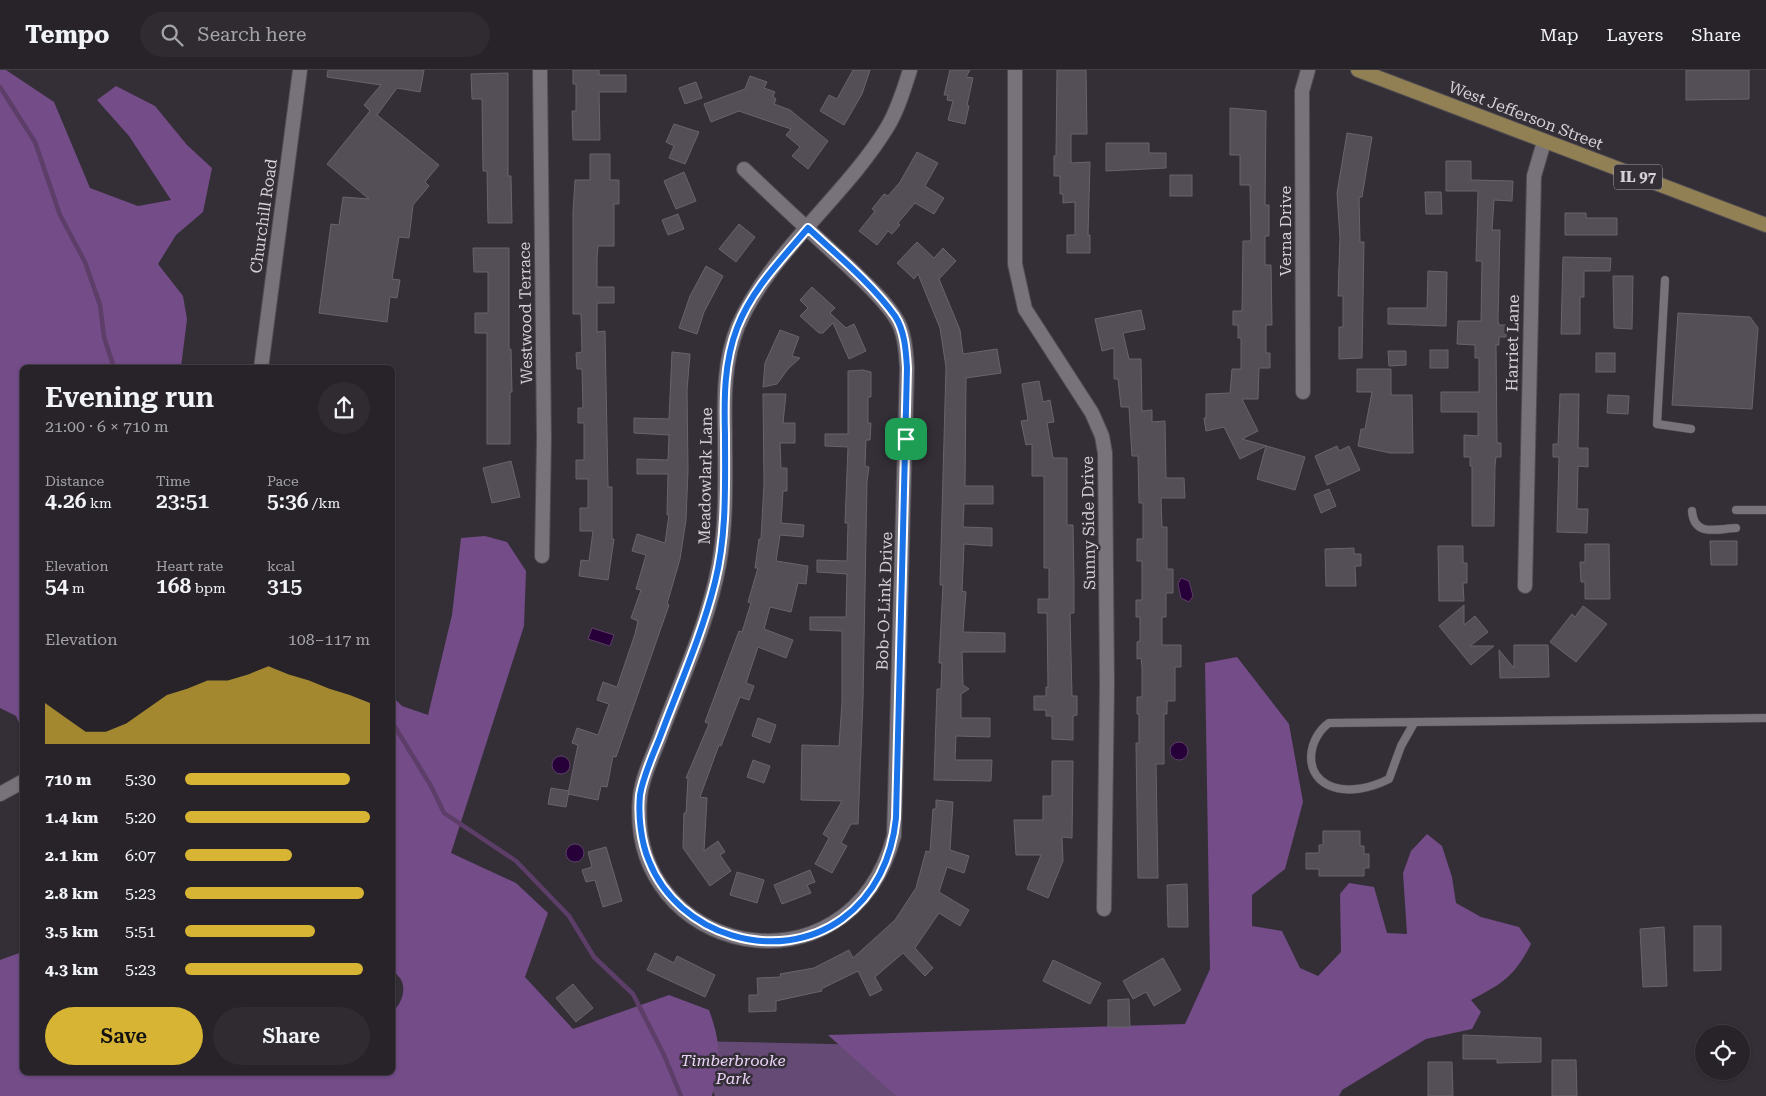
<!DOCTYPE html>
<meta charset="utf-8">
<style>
body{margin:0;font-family:"Roboto Serif",serif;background:#2f2b31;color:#f1f3f6;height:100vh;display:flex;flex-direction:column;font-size:19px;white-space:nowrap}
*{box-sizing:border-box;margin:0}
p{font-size:16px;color:#a4a4a8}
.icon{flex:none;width:28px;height:28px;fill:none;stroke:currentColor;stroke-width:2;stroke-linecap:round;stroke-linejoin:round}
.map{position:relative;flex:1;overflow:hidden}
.side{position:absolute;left:20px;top:295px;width:375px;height:710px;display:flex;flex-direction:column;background:#272329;border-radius:8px;box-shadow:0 1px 4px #0004,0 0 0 1px #434046}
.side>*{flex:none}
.fabs{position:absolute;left:1695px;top:955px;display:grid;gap:10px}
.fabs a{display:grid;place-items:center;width:55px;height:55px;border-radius:50%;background:#272329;box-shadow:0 1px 4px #0004,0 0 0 1px #434046;font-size:25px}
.pin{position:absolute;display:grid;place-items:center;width:42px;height:42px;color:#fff;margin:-21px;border-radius:10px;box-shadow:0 2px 8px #0006}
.round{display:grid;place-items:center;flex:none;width:52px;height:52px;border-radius:26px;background:#2f2b31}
.headline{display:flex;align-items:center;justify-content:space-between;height:85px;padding:0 25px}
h1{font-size:28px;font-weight:600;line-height:38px}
.metrics{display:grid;grid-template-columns:repeat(3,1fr);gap:8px;height:85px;padding:5px 25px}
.metrics div{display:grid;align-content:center}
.metrics b{font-size:21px;font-weight:600}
.metrics small{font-size:14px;font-weight:400}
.metrics p{font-size:14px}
.chart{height:140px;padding:10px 25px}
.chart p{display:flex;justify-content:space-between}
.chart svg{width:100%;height:90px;margin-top:5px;fill:#d8b434;opacity:.7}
.primary-button{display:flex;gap:10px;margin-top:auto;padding:10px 25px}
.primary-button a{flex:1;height:58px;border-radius:30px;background:#d8b434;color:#111;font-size:20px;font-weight:600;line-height:58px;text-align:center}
.primary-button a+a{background:#2f2b31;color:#f1f3f6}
ul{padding:0 25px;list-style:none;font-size:16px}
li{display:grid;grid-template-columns:80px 60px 1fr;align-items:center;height:38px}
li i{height:12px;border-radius:6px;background:#d8b434}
header{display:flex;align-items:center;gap:30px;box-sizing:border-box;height:70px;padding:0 25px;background:#272329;border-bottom:1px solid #434046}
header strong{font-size:24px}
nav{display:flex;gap:28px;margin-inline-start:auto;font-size:18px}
.search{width:350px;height:45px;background:#2f2b31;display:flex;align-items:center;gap:12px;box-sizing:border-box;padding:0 18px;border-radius:28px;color:#a4a4a8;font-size:19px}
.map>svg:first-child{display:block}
</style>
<header>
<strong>Tempo</strong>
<div class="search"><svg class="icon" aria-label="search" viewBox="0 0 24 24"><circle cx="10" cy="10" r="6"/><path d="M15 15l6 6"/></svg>Search here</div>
<nav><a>Map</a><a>Layers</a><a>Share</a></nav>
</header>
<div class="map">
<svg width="1766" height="1026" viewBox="0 0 1766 1026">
<rect width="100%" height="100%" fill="#342f37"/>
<polygon fill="#654a75" points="690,971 877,975 934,1026 715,1026"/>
<g fill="#734c88">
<polygon points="0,0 6,0 54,32 90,118 138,136 171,130 129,66 97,30 116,16 155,36 187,75 212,98 203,142 176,165 158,194 183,226 187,249 181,297 22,298 22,659 16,646 0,638"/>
<path d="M485 466 507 472 526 501 524 556 451 783 516 813 548 843 525 907 573 959 669 925 709 940C722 976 720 989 712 1026H0V890L22 882V1002H392L393 941C400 936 406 922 402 912 401 908 395 903 392 899L393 627 402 636 428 645 452 545 461 468Z"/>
<path d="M1237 587 1289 654 1303 732 1285 799 1252 825V856L1282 861 1300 898 1318 906 1341 882 1340 824 1349 813 1374 817 1387 863 1407 864 1403 803 1411 781 1427 764 1442 776 1452 807 1456 833 1481 847 1519 857 1531 874C1514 907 1503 913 1471 930L1481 942 1472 959 1426 969 1342 1020 1339 1026H896L828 965 1185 954 1210 899 1205 593Z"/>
</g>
<g fill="#280039" stroke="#5c3e68">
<polygon points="1181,508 1189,511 1193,526 1189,532 1181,528 1178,514"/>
<polygon points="592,558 614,565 610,576 588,569"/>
<circle cx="1179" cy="681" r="9"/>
<circle cx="561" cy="695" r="9"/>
<circle cx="575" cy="783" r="9"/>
</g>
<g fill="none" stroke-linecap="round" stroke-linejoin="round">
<g stroke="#5c3e68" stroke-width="4.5">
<polyline points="0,17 35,72 60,145 85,192 100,235 104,267 114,298"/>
<polyline points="392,652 431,716 444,743 516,791 569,846 594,887 633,924 664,985 681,1026"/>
</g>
</g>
<g fill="#544f57" stroke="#68636c">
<polygon points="328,0 424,0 420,22 397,18 377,45 439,95 425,112 429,116 413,135 409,168 399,167 392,209 400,210 397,228 390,227 387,252 319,243 331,154 339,155 343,127 369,129 327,94 370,41 364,35 381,15 327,7"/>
<polygon points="573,0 599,0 599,5 626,5 626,22 599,22 600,70 573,70 572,41 576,41 576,14 573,14"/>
<polygon points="853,0 870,0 862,24 844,55 820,41 829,25 837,29"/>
<polygon points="950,0 970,0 966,7 973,8 967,35 969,36 965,54 948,50 953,31 947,30 948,25 944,25"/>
<polygon points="1057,0 1086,0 1087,64 1071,64 1071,93 1090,92 1088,165 1090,165 1090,183 1067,183 1067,165 1075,165 1075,132 1063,133 1063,124 1060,124 1060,106 1054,106 1054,86 1056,86"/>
<polygon points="1686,0 1749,0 1749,29 1686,30"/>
<polygon points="508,3 508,106 511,106 512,153 488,153 487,101 483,101 482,29 472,29 471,4"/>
<polygon points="750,6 767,12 764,18 775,22 773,26 776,29 774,34 790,40 828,71 808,99 792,86 800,77 786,65 791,59 739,41 711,52 704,34 745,19"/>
<polygon points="696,12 702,28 685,34 679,18"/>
<polygon points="1230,38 1266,41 1265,135 1269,135 1269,166 1265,166 1265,195 1271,195 1272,255 1266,255 1266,283 1270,283 1270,298 1259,298 1258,329 1242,329 1258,361 1242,369 1305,387 1295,420 1257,409 1266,376 1240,389 1224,357 1206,361 1204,348 1206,348 1206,324 1230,323 1232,299 1241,299 1241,268 1238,268 1238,255 1233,255 1233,241 1242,241 1243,171 1251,171 1250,115 1240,115 1240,85 1230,85"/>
<polygon points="674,54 699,62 685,94 669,88 674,76 666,72"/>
<polygon points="1347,63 1372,67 1362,127 1359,127 1360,172 1364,172 1362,288 1339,289 1339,257 1343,257 1343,226 1338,226 1340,168 1337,123"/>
<polygon points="1106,73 1149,73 1149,83 1166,83 1166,98 1106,101"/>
<polygon points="917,82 938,93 925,116 944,128 934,144 915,133 898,153 900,155 892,164 888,161 877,175 859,161 875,141 872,139 884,124 888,126 900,112"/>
<polygon points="590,84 610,84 610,110 619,110 619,134 614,134 614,176 598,176 597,188 597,217 614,217 614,233 597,233 597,262 605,261 608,417 612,417 612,469 614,469 608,510 579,506 581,490 589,491 593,461 580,461 580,438 588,438 588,409 576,409 576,390 584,390 584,353 578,353 578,338 583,338 582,299 577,299 576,283 582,282 581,244 573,244 573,142 575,110 590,110"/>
<polygon points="1446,91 1471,91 1471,110 1513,111 1512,131 1494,130 1492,160 1500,160 1498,251 1499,255 1506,255 1506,267 1499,267 1499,275 1496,275 1497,373 1501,373 1501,387 1496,387 1495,396 1494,456 1472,456 1472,396 1470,396 1470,387 1464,387 1464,365 1478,366 1478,342 1441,342 1441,322 1479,322 1479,288 1475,288 1475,275 1457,274 1458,251 1481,251 1482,191 1476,191 1478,121 1446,121"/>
<polygon points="684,102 696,131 676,139 664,111"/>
<rect x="1170" y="105" width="22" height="21"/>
<polygon points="1425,122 1441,122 1442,144 1426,144"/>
<polygon points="1565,143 1586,143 1586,148 1617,148 1617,165 1565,165"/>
<polygon points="678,144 684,159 668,165 662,150"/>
<polygon points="739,154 755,167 736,192 719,179"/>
<polygon points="917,172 934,188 943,178 956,191 939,209 960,260 963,284 997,279 1001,303 966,308 965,416 993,416 993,434 964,434 963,457 992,458 992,476 964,474 962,521 966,522 963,562 1005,563 1005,582 962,582 963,615 969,619 961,624 961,648 990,648 990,667 956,666 955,690 992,690 991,711 934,710 937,619 941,619 942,593 939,593 943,515 940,515 946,297 940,258 918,204 914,209 897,193"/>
<polygon points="473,178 509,178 509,279 511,279 512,322 510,322 510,374 487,374 487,263 475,263 475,243 488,243 488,202 474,202"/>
<polygon points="1563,187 1611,188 1610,201 1584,201 1584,227 1580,227 1580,264 1561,264"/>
<polygon points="706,196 723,206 704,242 697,264 679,258 690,226"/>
<polygon points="1428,201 1447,202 1446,256 1388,254 1388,238 1427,238"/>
<polygon points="1613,206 1633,206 1632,259 1614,258"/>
<polygon points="812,217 835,238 830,243 846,258 854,254 866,281 849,289 833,253 823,263 819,263 800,246 808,238 800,230"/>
<polygon points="1141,240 1145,259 1123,263 1129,289 1141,289 1142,341 1152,340 1152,352 1165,351 1166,408 1184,408 1185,428 1161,428 1162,457 1167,457 1167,499 1173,499 1173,523 1166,523 1166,547 1162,547 1162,575 1181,575 1181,597 1175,597 1175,631 1167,631 1167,644 1164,644 1164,694 1156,694 1158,808 1138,808 1136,673 1139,673 1139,644 1137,644 1137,627 1142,627 1142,597 1141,588 1137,589 1137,572 1140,571 1140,547 1136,547 1136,530 1142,530 1142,491 1137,491 1137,469 1143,469 1143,433 1139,433 1138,386 1132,386 1129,337 1121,337 1118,309 1114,309 1114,278 1102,281 1095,249"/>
<polygon points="1678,243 1750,247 1758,258 1752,339 1672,335"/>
<polygon points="780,260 799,267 792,286 800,288 788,299 777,314 763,317 765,293"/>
<rect x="1430" y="280" width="18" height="18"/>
<polygon points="1388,281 1406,281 1406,295 1389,296"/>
<polygon points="672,282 690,284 687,320 688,400 686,450 680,489 667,534 669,535 616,687 613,686 607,717 601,716 598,730 568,724 578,675 572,673 577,658 598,665 609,634 597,630 603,612 617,617 635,564 638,551 631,548 641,520 636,519 646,485 632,481 637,464 665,473 669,445 667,445 668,404 637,404 637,389 668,390 669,365 634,363 634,348 669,349"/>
<rect x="1596" y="283" width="19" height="19"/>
<polygon points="1357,299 1391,299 1391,325 1412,325 1413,383 1390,383 1358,376 1361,359 1365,359 1372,322 1357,322"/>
<polygon points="863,300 871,302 871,327 868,327 868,353 871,353 870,370 866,370 865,396 869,397 867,411 863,629 858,754 851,754 841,773 847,776 832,803 815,794 829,768 823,764 842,731 801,730 802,675 839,676 842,632 842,561 810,560 810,547 846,547 847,504 817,502 817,490 847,491 848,453 845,453 848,377 825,376 825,364 848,364 848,301"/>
<polygon points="1039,311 1043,332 1050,330 1054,352 1047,353 1053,388 1067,388 1067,455 1073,455 1074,511 1074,543 1070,543 1072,626 1077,626 1077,645 1073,646 1073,670 1052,669 1052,646 1046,646 1046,640 1034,640 1034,626 1046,626 1046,617 1048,617 1047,543 1038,543 1038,529 1049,529 1049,498 1044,498 1044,406 1032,406 1032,374 1026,375 1021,351 1028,350 1022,314"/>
<polygon points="763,324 786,324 783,353 795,353 795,373 780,373 781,398 787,398 787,421 783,421 781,453 804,455 803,467 780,465 776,491 808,496 806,514 798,513 791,542 770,537 764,559 793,570 786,588 758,577 746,613 754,616 749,630 740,627 721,676 719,675 700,727 707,728 704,781 718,771 725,782 720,785 731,801 710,816 683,778 684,743 686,743 688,708 686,708 709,654 705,652 739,561 742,562 751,533 748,532 758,498 755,498 759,469 761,469 764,414"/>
<polygon points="1560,324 1579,324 1578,378 1588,378 1588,397 1578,396 1577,439 1588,439 1587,463 1557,462 1559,387 1553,387 1553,374 1558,374"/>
<polygon points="1608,325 1629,326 1628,344 1607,343"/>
<polygon points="1337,376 1339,381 1349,376 1360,400 1327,415 1315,386"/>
<polygon points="511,391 520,427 492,433 483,398"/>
<polygon points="1329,419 1336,436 1321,443 1314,425"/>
<polygon points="1710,471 1737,471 1737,495 1711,495"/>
<polygon points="1585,474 1609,474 1610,529 1585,529 1585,512 1581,512 1580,492 1585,492"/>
<polygon points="1438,476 1463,476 1463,493 1467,493 1467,513 1463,513 1464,531 1439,531"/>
<polygon points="1354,478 1354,484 1361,484 1361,496 1355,496 1356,516 1326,516 1325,479"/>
<polygon points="1464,535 1464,555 1475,546 1488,562 1470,576 1494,576 1471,595 1439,556"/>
<polygon points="1583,536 1607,554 1576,592 1550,572 1572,544 1575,547"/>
<polygon points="1514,575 1548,575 1549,607 1500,608 1499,580 1514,598"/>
<polygon points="758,648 776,655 770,673 752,666"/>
<polygon points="753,690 770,696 764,713 747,707"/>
<polygon points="1052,691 1073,691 1072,768 1062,767 1063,791 1048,828 1027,819 1041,785 1016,785 1014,750 1043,750 1043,726 1052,726"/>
<polygon points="551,718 569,721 566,737 548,734"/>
<polygon points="936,730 953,732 950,780 969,786 964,803 947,797 939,822 969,840 960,856 939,843 915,878 933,898 925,906 903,883 875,907 882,920 870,926 858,901 821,919 822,921 776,931 776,941 749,942 749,925 758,925 757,908 781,907 780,904 814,898 849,880 853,888 895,850 916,818 926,781 930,782 933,739 936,739"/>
<polygon points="1323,761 1360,761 1360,776 1364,776 1364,784 1369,784 1369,798 1364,798 1364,806 1319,806 1319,799 1306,799 1306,783 1319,783 1319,775 1323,775"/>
<polygon points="606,777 622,831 603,837 595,810 586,812 582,800 592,797 588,782"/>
<polygon points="810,800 815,812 807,815 811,823 782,834 774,815"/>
<polygon points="737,802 764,810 757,833 730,825"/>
<polygon points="1187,814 1188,857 1168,857 1167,815"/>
<polygon points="1694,856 1721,856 1721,900 1694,901"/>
<polygon points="1664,857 1667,916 1643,917 1640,859"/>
<polygon points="655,883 674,893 677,886 715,905 705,927 647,900"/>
<polygon points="1163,888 1181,920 1154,936 1146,922 1133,929 1123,911"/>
<polygon points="1053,890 1101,913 1090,934 1043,911"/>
<polygon points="573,914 593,938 576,952 556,928"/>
<polygon points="1129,929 1130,957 1108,957 1108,930"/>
<polygon points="1463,965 1541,968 1541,992 1497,993 1497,989 1463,989"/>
<polygon points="1552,990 1576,990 1577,1026 1552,1026"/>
<polygon points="1428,992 1452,992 1453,1026 1428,1026"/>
</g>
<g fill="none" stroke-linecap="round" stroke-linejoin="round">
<defs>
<g id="service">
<polyline points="1665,210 1657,354 1691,359"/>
<polyline points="1736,440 1766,440"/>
<path d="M1692 441C1694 467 1716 459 1736 458"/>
<path d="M1414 653 1401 676 1389 709C1371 718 1347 724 1328 715 1302 702 1309 667 1329 653L1766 648"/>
</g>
<g id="minor">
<polyline points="540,0 544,369 542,486"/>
<polyline points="1015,0 1015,194 1025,239 1092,343 1102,366 1105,383 1107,614 1104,839"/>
<path d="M744 99C778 132 813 164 848 196 864 212 883 228 895 247 905 261 906 282 907 298L894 766C848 934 625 885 640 727 642 706 654 684 661 664 681 610 709 551 719 494 727 451 725 406 725 363 724 327 724 290 738 256 770 182 846 126 888 56 898 39 904 19 910 0"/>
<polyline points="1303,322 1302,21 1308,0"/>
<polyline points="1525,516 1534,106 1544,72"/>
</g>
<g id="tertiary">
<polyline points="261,298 300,0"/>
<polyline points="0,724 22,712"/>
</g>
<polyline id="primary" points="1358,0 1766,155"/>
</defs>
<use href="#service" stroke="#504b52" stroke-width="9"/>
<use href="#minor" stroke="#504b52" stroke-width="16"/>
<use href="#tertiary" stroke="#504b52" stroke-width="16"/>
<use href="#primary" stroke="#504b52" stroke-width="16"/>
<use href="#service" stroke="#78727b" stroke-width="8"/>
<use href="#minor" stroke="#78727b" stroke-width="14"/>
<use href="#tertiary" stroke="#78727b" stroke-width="14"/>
<use href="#primary" stroke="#918053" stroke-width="14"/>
</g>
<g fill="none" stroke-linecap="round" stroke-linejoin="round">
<defs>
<path id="route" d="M808 158C836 184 873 215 895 246 905 261 906 282 907 298L896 748C892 788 875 825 842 849 777 896 678 865 649 791 641 772 638 746 640 725 643 706 653 685 660 667 679 616 702 565 715 512 727 464 725 414 725 365 724 329 724 292 737 258 752 219 781 190 808 158Z"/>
</defs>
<use href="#route" stroke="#fff" stroke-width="10"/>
<use href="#route" stroke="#1a73e8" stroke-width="6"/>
</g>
<g text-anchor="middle" stroke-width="5" stroke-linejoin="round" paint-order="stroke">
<rect fill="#342f37" stroke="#a4a0a6" stroke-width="1" x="1614" y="94.5" width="48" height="25" rx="4"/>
<g font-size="15" font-weight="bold" fill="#d4d0d5">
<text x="1638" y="112">IL 97</text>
</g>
<g font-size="16" fill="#d4d0d5" stroke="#342f37">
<text transform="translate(1526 45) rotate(21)" y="6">West Jefferson Street</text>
<text transform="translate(263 146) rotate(-82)" y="6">Churchill Road</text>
<text transform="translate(1285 161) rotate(-90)" y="6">Verna Drive</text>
<text transform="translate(525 243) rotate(-91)" y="6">Westwood Terrace</text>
<text transform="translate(1512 273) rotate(-89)" y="6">Harriet Lane</text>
<text transform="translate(705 406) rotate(-89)" y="6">Meadowlark Lane</text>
<text transform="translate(1088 453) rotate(-91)" y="6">Sunny Side Drive</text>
<text transform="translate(884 531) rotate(-88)" y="6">Bob-O-Link Drive</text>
</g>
<g font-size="16" font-style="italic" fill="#ead3f7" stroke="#342f37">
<text x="733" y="996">Timberbrooke<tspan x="733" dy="18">Park</tspan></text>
</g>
</g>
</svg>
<div class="fabs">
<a><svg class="icon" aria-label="locate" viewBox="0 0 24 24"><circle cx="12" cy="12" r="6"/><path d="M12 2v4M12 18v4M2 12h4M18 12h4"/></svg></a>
</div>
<div class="pin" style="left:906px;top:369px;background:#1e9e55"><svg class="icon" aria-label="arrive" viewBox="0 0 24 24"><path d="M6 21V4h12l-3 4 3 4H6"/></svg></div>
<section class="side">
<div class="headline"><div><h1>Evening run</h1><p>21:00 · 6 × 710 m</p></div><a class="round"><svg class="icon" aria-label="share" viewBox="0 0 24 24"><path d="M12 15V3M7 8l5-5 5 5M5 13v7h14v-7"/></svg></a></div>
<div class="metrics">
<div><p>Distance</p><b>4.26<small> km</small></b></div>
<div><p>Time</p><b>23:51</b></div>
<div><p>Pace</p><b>5:36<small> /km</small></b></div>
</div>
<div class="metrics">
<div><p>Elevation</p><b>54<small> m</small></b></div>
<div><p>Heart rate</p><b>168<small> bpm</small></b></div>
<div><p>kcal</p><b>315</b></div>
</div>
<div class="chart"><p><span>Elevation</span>108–117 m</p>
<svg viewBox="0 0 160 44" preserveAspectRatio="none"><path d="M0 44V24L10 31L20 38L30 38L40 34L50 27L60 20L70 17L80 13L90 13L100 10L110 6L120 10L130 13L140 17L150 20L160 24V44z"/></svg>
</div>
<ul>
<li><b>710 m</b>5:30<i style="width:89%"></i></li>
<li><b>1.4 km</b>5:20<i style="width:100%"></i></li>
<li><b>2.1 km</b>6:07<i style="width:58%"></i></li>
<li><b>2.8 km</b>5:23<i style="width:97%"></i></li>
<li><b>3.5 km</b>5:51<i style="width:70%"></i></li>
<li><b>4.3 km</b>5:23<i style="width:96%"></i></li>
</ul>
<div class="primary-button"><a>Save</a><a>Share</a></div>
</section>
</div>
